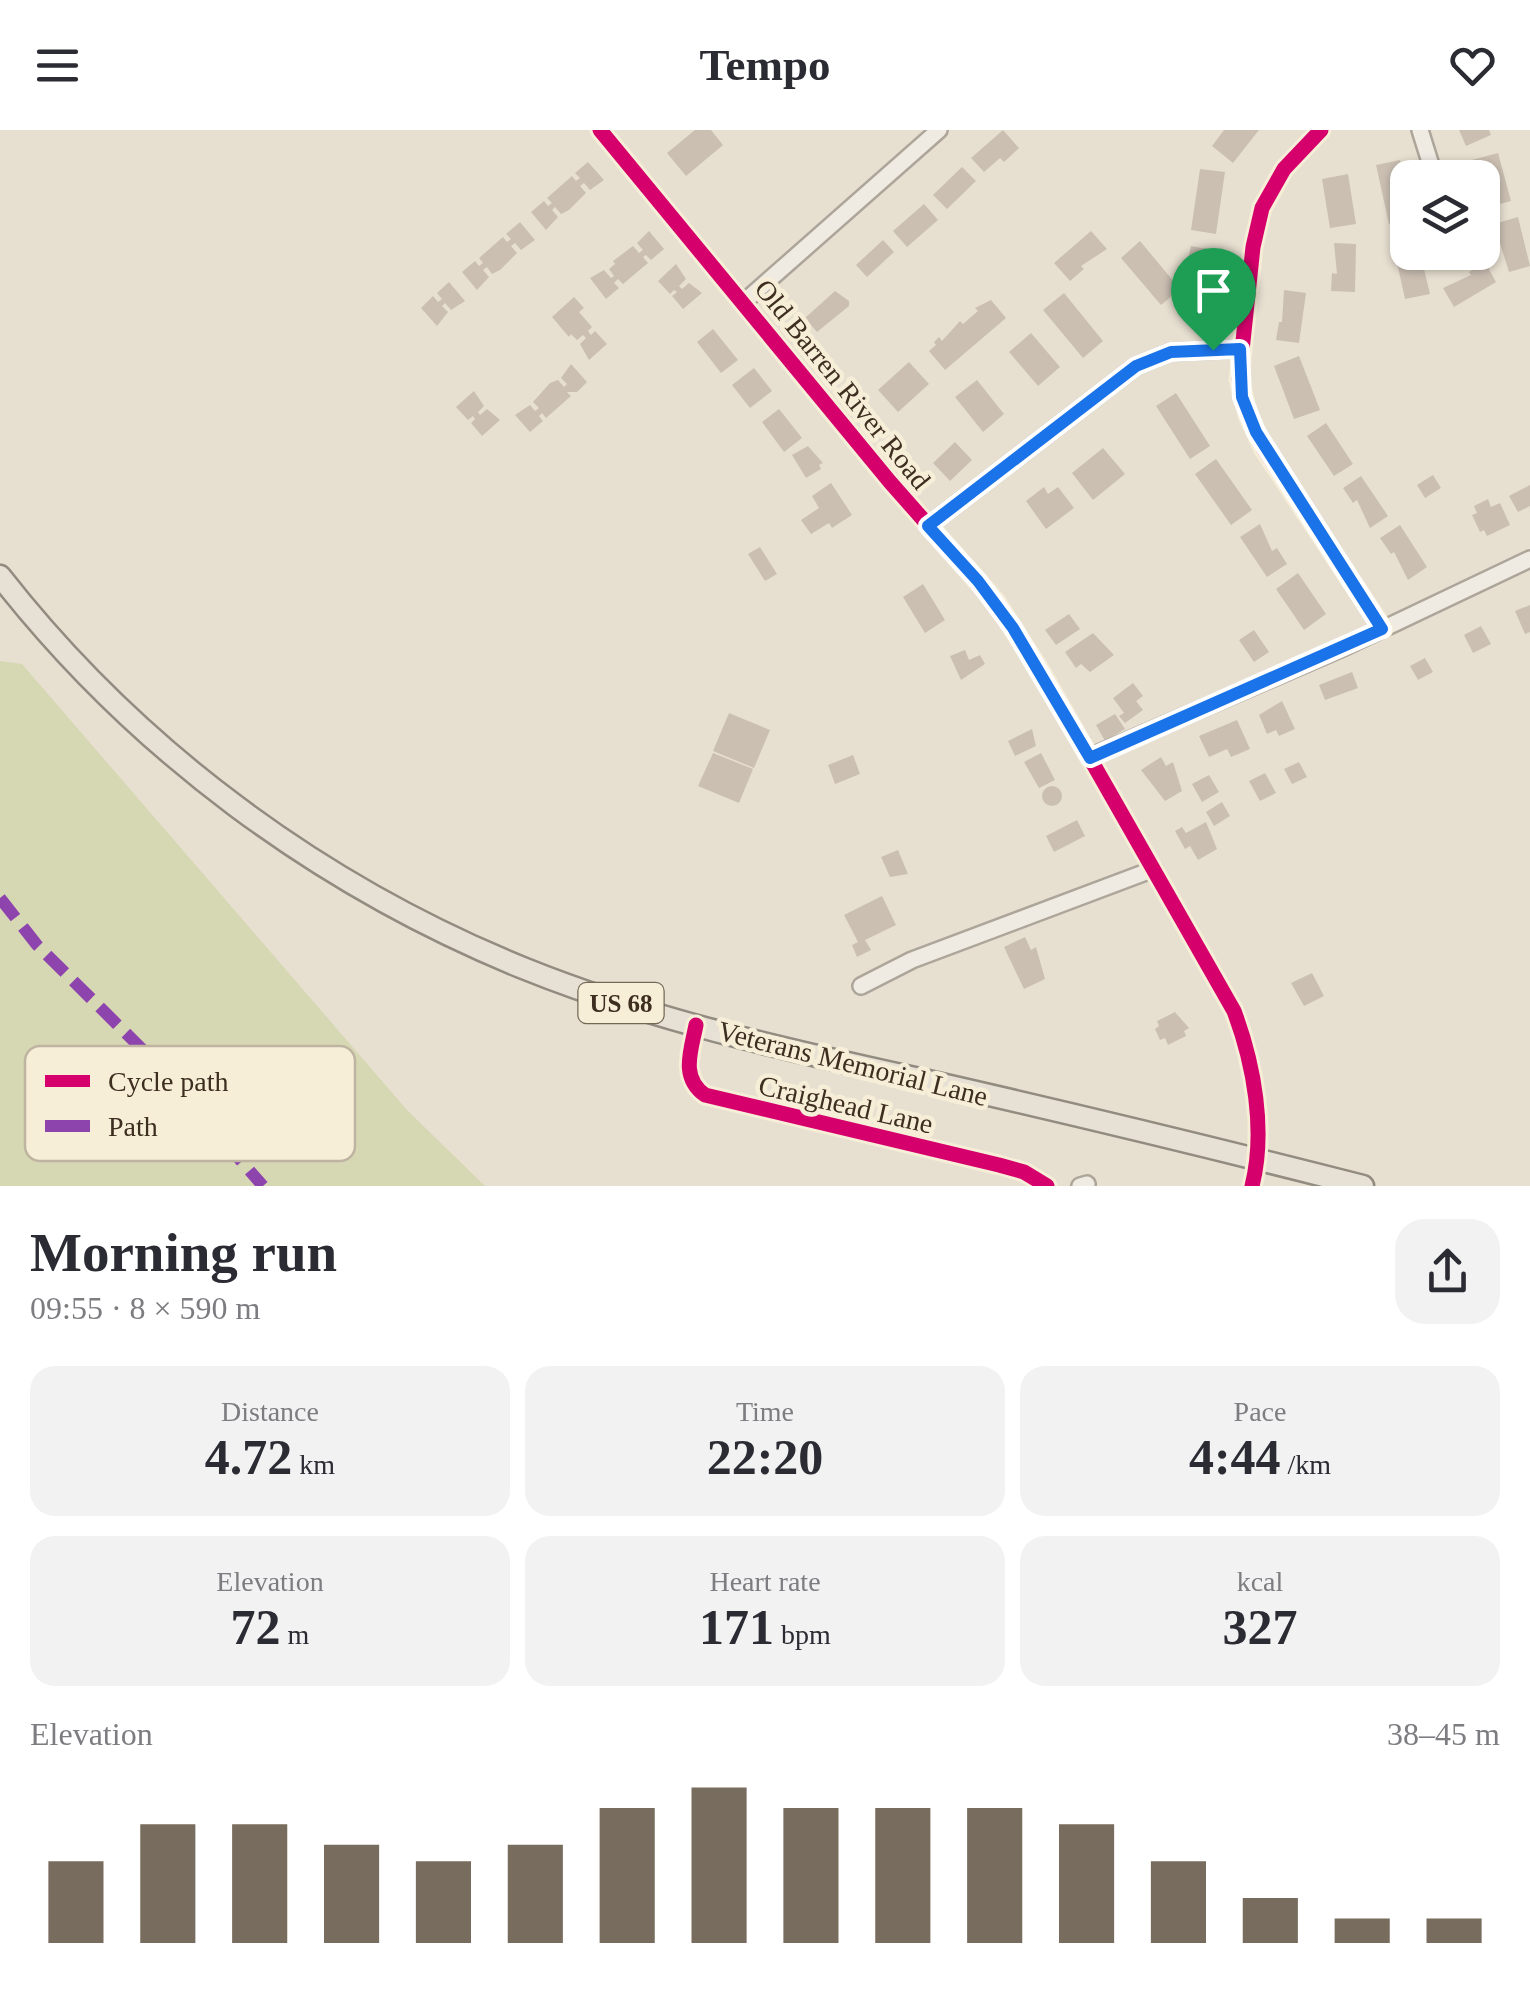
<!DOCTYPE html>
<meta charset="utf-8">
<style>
body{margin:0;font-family:"Times New Roman",serif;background:#f2f2f3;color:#2b2b33;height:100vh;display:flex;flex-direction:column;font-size:38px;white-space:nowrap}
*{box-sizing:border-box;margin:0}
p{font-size:32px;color:#7c7c81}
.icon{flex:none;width:55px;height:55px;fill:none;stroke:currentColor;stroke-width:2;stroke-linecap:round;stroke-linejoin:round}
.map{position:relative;height:1056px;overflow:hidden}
.panel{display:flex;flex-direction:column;background:#fff;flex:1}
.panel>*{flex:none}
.controls{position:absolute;left:1390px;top:30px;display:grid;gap:20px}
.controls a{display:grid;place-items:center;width:110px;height:110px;border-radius:20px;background:#fff;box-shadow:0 2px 8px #0004;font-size:50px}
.pin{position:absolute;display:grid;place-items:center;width:85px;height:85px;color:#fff;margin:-102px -42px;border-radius:50% 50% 50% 0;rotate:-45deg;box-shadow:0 0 10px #0007}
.pin .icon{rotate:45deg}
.round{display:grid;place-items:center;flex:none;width:105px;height:105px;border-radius:30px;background:#f2f2f3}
.overview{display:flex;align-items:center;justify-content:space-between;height:170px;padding:0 30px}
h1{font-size:55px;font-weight:600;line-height:75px}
.metrics{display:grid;grid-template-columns:repeat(3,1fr);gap:15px;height:170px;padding:10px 30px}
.metrics div{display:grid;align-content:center;border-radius:25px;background:#f2f2f3;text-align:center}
.metrics b{font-size:50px;font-weight:600}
.metrics small{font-size:28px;font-weight:400}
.metrics p{font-size:28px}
.chart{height:280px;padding:20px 30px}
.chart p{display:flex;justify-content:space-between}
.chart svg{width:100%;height:180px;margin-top:10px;stroke:#786c5e;stroke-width:6}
header{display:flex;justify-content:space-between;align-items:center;height:130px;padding:0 30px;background:#fff;font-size:45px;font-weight:600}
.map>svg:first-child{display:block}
</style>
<header><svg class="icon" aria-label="menu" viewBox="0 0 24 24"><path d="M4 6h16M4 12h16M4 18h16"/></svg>Tempo<svg class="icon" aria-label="heart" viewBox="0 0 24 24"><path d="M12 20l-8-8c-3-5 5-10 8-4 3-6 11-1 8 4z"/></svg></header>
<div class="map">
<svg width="1530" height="1056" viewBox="0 0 1530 1056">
<rect width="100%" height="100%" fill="#e7e0d1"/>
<polygon fill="#d6d7b3" points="0,531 22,534 407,980 485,1056 0,1056"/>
<g fill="#cbbfb2">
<polygon points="695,0 711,0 723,15 686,46 667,23"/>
<polygon points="1003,0 1019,18 1004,32 1000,28 984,42 971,28"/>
<polygon points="1224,0 1259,0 1233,33 1212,16"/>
<polygon points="1459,0 1489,0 1491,5 1466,16"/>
<polygon points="1498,23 1511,71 1485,78 1482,48 1477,48 1472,30"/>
<polygon points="1400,30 1408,67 1408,91 1389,94 1376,35"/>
<polygon points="588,32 604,50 590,60 584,53 580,56 586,63 569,80 561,84 555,77 552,80 558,87 546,100 531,82 544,71 548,76 552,73 547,68 572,46 576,51 580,48 575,43"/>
<polygon points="962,37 976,51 947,79 933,65"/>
<polygon points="1200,39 1225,42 1216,104 1191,100"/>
<polygon points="1348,44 1356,94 1330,98 1322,49"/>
<polygon points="924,74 938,90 907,117 893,101"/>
<polygon points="1518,87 1530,136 1509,142 1494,94"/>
<polygon points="520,92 535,110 521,120 515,113 511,116 517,123 500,140 492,144 487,137 483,140 489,147 477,160 462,142 475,131 479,136 483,133 479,128 503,107 507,112 511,109 506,104"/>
<polygon points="649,101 664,119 651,130 646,125 643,127 648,133 623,154 618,149 614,153 619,158 606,169 590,148 604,140 611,148 614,146 609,139 615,134 613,131 633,116 639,123 643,120 637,113"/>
<polygon points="1091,101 1107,119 1081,136 1084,139 1070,151 1054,133"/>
<polygon points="1408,106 1408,122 1420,122 1430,164 1405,169 1392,110"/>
<polygon points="883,110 894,122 867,147 856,135"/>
<polygon points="1140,111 1180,159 1161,175 1121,128"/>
<polygon points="1334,113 1356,114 1355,162 1331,161 1332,143 1337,144"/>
<polygon points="1191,116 1207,119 1205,128 1214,130 1208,156 1183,150"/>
<polygon points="1485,132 1496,152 1454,177 1443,158 1471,145 1469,142"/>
<polygon points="676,134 686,149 679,156 682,159 689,153 702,163 683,179 672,166 677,162 674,160 670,164 658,151"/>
<polygon points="449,152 465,171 451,180 445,173 442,176 448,182 437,196 421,178 433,166 438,172 442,169 437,163"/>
<polygon points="1284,160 1306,163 1299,213 1276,210 1279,192 1282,192"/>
<polygon points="835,161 849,171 849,176 817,202 805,188"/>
<polygon points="1064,163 1103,211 1083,228 1043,180"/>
<polygon points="574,167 584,178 579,182 592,197 588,201 591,205 595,201 607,214 589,230 580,214 586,208 583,205 577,210 571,204 569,207 552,187"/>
<polygon points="991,170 1006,188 945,240 929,221 936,215 934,212 939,207 942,211 960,191 963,194 978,181 975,178"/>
<polygon points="713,199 738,230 721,243 697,212"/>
<polygon points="1031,203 1060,237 1038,256 1009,222"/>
<polygon points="1299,226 1320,280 1294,289 1274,236"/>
<polygon points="909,232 929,254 898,282 878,260"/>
<polygon points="571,234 587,252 577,262 567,262 571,266 546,288 542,283 539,286 543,291 530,302 515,285 530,275 535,281 539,278 533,272 550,253 558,250 564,257 567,254 561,248"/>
<polygon points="754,238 772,261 750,278 732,255"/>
<polygon points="977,250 1004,284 983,302 955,267"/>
<polygon points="474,261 484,276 478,282 480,285 487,279 500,290 482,306 471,293 475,289 473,286 468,290 456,277"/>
<polygon points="1176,263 1210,316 1190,329 1156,276"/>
<polygon points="779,279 802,308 784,322 762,292"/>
<polygon points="1326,293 1353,334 1334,346 1307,306"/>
<polygon points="955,312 972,330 950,351 933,333"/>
<polygon points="808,316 823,333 819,335 821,339 806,348 792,325"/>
<polygon points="1103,318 1125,344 1093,370 1072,343"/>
<polygon points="1216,329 1252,380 1231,395 1195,344"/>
<polygon points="1433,345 1441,358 1425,368 1417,355"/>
<polygon points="1361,346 1388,386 1370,398 1357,370 1353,373 1343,358"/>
<polygon points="831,353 852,385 832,398 829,393 811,404 801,390 819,378 812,366"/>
<polygon points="1530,355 1530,376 1518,382 1509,366"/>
<polygon points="1044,357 1048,364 1058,357 1074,378 1046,399 1026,371"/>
<polygon points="1488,369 1491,377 1500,373 1510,395 1487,406 1484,400 1480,402 1472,385 1477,383 1474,376"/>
<polygon points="1260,394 1272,421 1277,418 1287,434 1267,447 1240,407"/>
<polygon points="1400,395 1427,437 1408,450 1394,422 1391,424 1380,408"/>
<polygon points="760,417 777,444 765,451 748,424"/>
<polygon points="1298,443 1326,484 1304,500 1276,459"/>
<polygon points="923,454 945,490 925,503 903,467"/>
<polygon points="1530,475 1530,502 1525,504 1515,481"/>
<polygon points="1069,484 1080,499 1056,515 1045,500"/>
<polygon points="1481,496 1491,514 1473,523 1464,505"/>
<polygon points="1254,500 1269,522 1254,532 1239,510"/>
<polygon points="1093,503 1114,525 1090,542 1081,534 1076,538 1065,522"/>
<polygon points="965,520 969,530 980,525 985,534 961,550 950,526"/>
<polygon points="1425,528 1433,542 1418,550 1410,536"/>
<polygon points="1352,542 1358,558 1325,570 1319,555"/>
<polygon points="1133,553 1143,566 1136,571 1143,580 1125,593 1119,586 1124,583 1113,568"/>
<polygon points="1282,571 1295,599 1279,606 1276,600 1267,604 1259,585"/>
<polygon points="729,583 770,600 754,638 713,621"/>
<polygon points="1115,584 1125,599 1105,611 1096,595"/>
<polygon points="1237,590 1250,619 1231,627 1227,619 1209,627 1199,606"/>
<polygon points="1032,599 1036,616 1015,626 1008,611"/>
<polygon points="713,623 753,639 739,673 698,656"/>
<polygon points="1041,623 1055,650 1039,658 1024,632"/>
<polygon points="853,625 860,644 835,654 828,635"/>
<polygon points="1161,627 1166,636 1173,632 1182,661 1165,671 1141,640"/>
<polygon points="1299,632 1307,647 1292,654 1284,639"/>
<polygon points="1265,643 1276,663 1260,671 1249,651"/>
<polygon points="1209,645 1219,662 1202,672 1192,654"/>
<circle cx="1052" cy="666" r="10"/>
<polygon points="1222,672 1230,686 1214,696 1206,682"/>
<polygon points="1077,690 1085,706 1054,722 1046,706"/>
<polygon points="1206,692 1217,719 1198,730 1190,716 1185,719 1175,701 1182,697 1186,703"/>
<polygon points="898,720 908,744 890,747 881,727"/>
<polygon points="882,766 896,795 865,810 871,820 857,827 852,815 858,812 844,785"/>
<polygon points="1025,807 1031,820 1036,817 1045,849 1024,859 1004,817"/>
<polygon points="1312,843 1324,866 1304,876 1291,853"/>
<polygon points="1175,882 1189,898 1184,901 1186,906 1168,915 1165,908 1160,910 1155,899 1159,896 1157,891"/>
</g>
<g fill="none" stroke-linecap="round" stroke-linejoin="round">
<defs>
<g id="minor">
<path d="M600 0 890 352 996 472 1042 544 1234 881C1254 934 1266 1001 1252 1056"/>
<polyline points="1321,0 1284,39 1262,78 1253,117 1239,249 1248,285 1264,319 1383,499"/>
<polyline points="1420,0 1435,48"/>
<polyline points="744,172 939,0"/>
<polyline points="928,396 1136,236 1171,222 1240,219"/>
<polyline points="1090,627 1347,516 1530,429"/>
<polyline points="861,856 912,830 1154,739"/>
<path d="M696 895C691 921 680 947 705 965L999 1035 1024 1042 1047 1056"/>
<polyline points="1080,1056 1087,1054"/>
</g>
<path id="major" d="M0 446C136 620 319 755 523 838 649 889 783 919 915 948 1065 982 1214 1018 1363 1056"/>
</defs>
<use href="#minor" stroke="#ada599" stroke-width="20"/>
<use href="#major" stroke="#928b80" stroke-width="25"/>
<use href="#minor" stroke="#efebe3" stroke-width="15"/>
<use href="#major" stroke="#e6e1d4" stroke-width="20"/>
<polyline stroke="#8e44ad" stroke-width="12" stroke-dasharray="25 12" stroke-linecap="butt" points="0,768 37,815 149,926 263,1056"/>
<defs>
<g id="cycleway">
<path d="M600 0 890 352 996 472 1042 544 1234 881C1254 934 1266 1001 1252 1056"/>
<polyline points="1321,0 1284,39 1262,78 1253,117 1239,249 1248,285 1264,319 1383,499"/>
<path d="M696 895C691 921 680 947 705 965L999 1035 1024 1042 1047 1056"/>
</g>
</defs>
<use href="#cycleway" stroke="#f7eed8" stroke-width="21"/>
<use href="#cycleway" stroke="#d6006c" stroke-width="15"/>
</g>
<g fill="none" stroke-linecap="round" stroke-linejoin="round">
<defs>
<polygon id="route" points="1240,219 1242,267 1256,302 1382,499 1090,628 1013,498 978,451 928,396 1136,236 1171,222"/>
</defs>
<use href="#route" stroke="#fff" stroke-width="20"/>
<use href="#route" stroke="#1a73e8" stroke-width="12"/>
</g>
<g text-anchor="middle" stroke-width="9" stroke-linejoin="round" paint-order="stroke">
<rect fill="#f7eed8" stroke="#756857" stroke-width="2.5" x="578.5" y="853" width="85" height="40" rx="8"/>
<g font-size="25" font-weight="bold" fill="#3d2e20">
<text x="621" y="882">US 68</text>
</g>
<g font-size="28" fill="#3d2e20" stroke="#f7eed8">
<text transform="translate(843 254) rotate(51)" y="10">Old Barren River Road</text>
<text transform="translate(853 933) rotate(14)" y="10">Veterans Memorial Lane</text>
<text transform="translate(846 974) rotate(13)" y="10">Craighead Lane</text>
</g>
</g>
<rect x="25" y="916" width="330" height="115" rx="15" fill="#f7eed8" stroke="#bfb4a1" stroke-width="2.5"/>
<rect x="45" y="945" width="45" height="12" fill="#d6006c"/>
<rect x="45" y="990" width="45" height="12" fill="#8e44ad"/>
<g font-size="28" fill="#3d2e20">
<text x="108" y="961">Cycle path</text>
<text x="108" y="1006">Path</text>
</g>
</svg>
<div class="controls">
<a><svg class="icon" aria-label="layers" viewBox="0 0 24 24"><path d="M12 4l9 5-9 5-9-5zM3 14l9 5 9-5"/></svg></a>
</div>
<div class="pin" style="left:1213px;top:220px;background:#1e9e55"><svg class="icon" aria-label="arrive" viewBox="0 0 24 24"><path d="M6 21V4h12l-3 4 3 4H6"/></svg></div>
</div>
<section class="panel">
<div class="overview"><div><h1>Morning run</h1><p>09:55 · 8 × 590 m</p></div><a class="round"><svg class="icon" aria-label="share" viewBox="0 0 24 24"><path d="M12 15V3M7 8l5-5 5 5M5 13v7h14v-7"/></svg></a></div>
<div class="metrics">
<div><p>Distance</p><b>4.72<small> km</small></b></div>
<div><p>Time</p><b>22:20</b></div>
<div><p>Pace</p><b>4:44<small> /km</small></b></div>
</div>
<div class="metrics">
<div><p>Elevation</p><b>72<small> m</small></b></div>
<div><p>Heart rate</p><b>171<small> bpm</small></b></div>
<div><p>kcal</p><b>327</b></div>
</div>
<div class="chart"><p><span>Elevation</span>38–45 m</p>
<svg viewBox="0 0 160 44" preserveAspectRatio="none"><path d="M5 44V24M15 44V15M25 44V15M35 44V20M45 44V24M55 44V20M65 44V11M75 44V6M85 44V11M95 44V11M105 44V11M115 44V15M125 44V24M135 44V33M145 44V38M155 44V38"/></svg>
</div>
</section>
